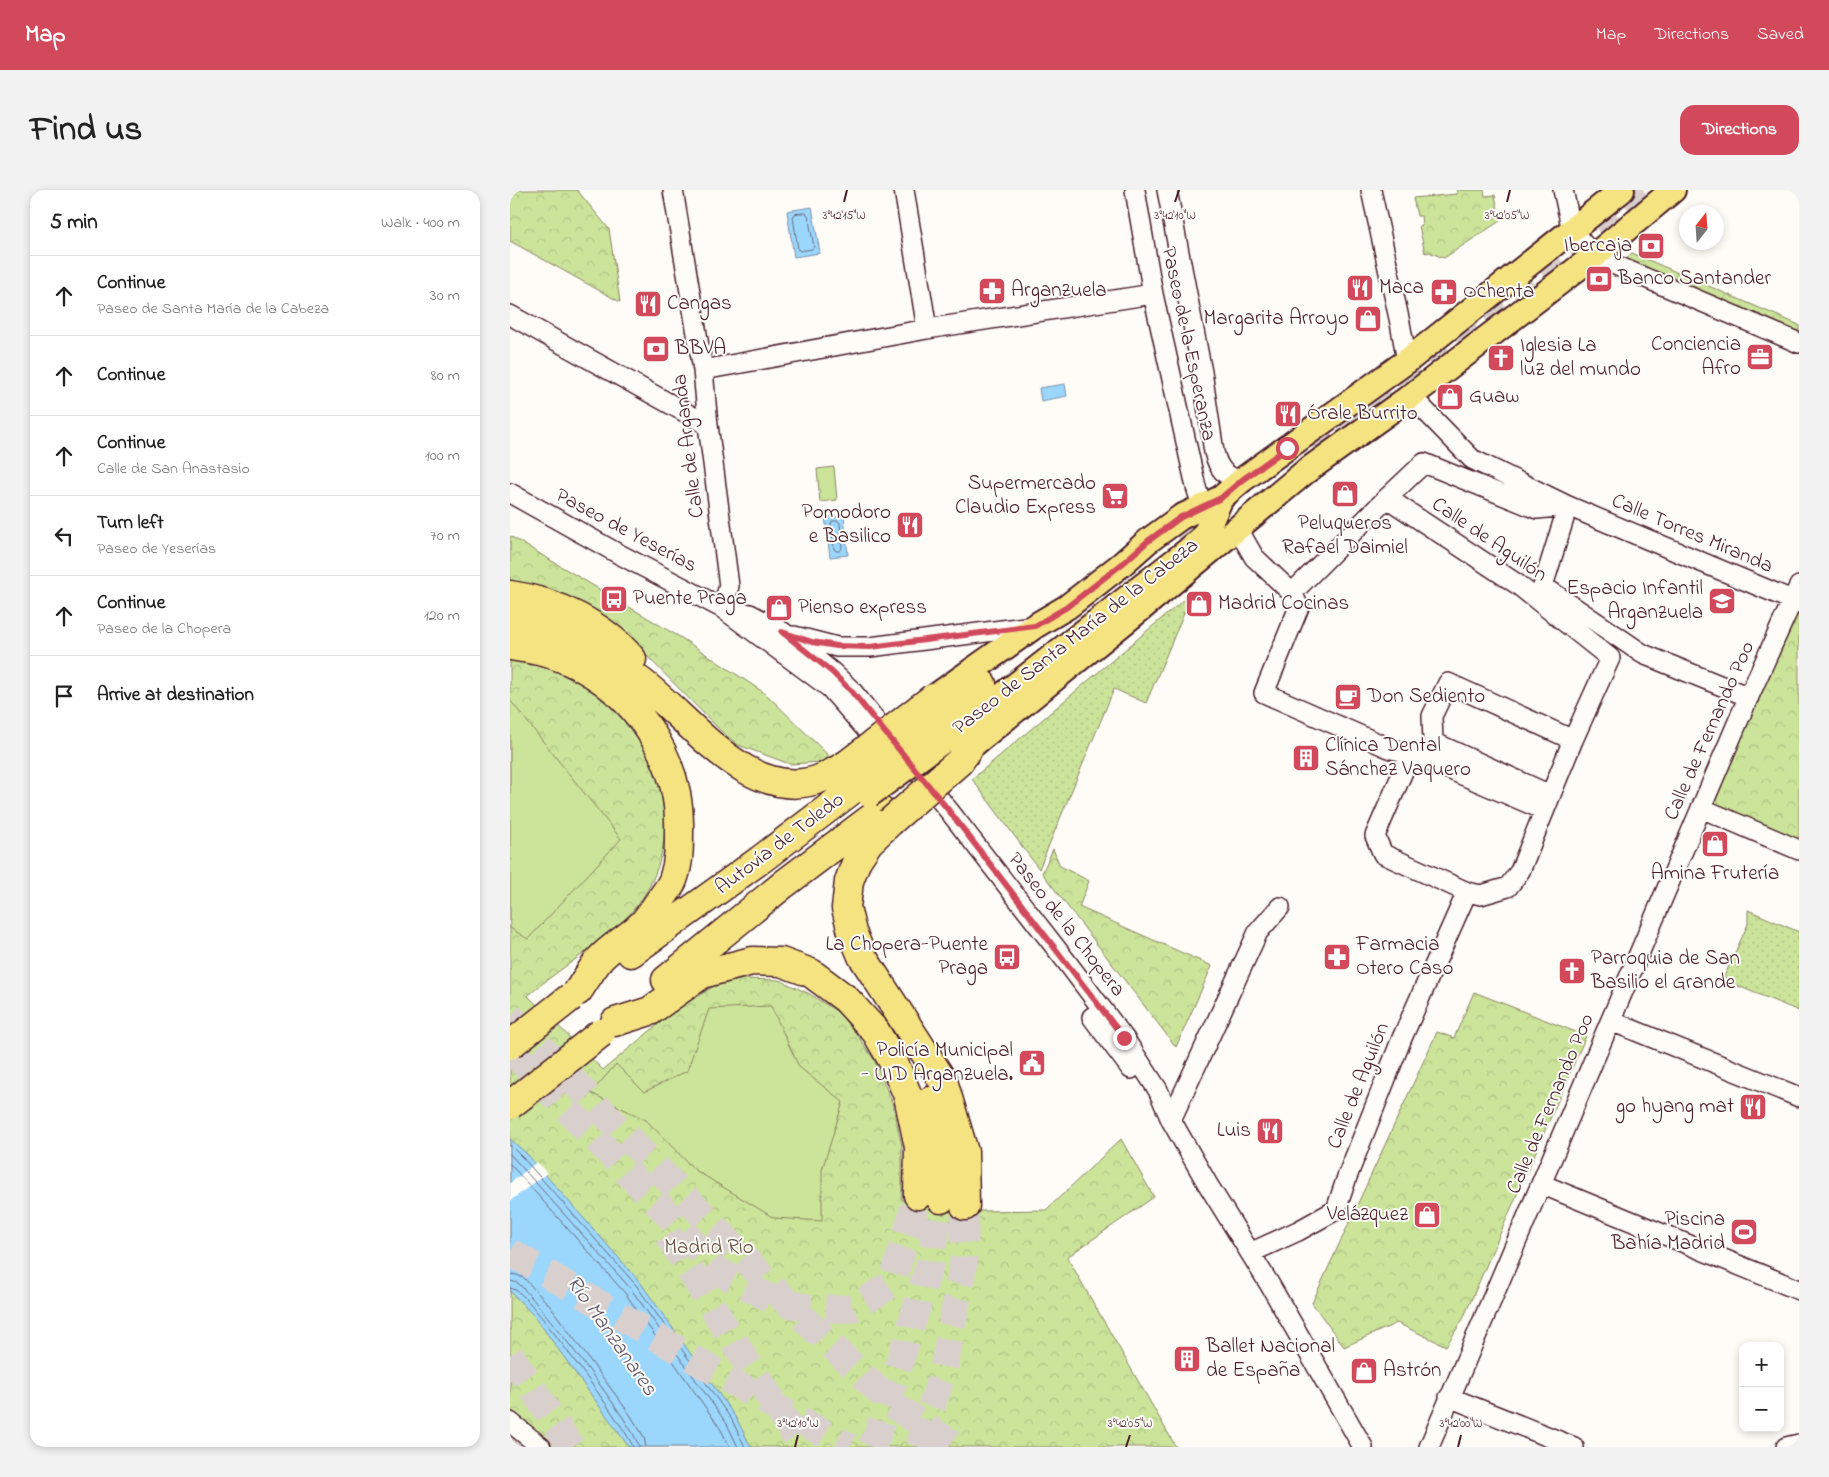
<!DOCTYPE html>
<html lang="en">
<head>
<meta charset="utf-8">
<style>
  :root { --surface:#fff; --page:#f2f2f2; --text:#222; --muted:#767676; --line:#e0e0e0; --accent:#d1495b }
  body { margin:0; font-family:"Indie Flower",sans-serif; background:var(--page); color:var(--text) }
  .controls { position:absolute; right:15px; bottom:15px; display:grid; overflow:hidden; border-radius:10px; box-shadow:0 2px 8px #0003 }
  .controls button { width:45px; height:45px; display:grid; place-items:center; padding:0; border:0; border-bottom:1px solid var(--line); background:var(--surface); color:var(--text); font:25px sans-serif }
  .compass { position:absolute; left:1169px; top:15px; width:45px; height:45px; border-radius:50%; background:var(--surface); box-shadow:0 2px 8px #0003; rotate:17deg }
  .stop { position:absolute; width:15px; height:15px; margin:-11px; border:4px solid #d1495b; border-radius:50%; background:#fff }
  .stop.end { background:#d1495b; border-color:#fff; box-shadow:0 1px 5px #0008 }
  .list { margin:0; padding:0; list-style:none }
  h2 { display:flex; justify-content:space-between; align-items:center; height:65px; margin:0; padding:0 20px; font-size:21px }
  h2 small { font-size:16px; font-weight:400; color:var(--muted) }
  .list li { display:grid; grid-template-columns:32px 1fr auto; gap:15px; align-items:center; box-sizing:border-box; height:80px; padding:0 20px; border-top:1px solid var(--line) }
  .list b { display:block; font-size:19px; white-space:nowrap }
  .list p { margin:0; font-size:16px; white-space:nowrap; color:var(--muted) }
  .list em { font-size:16px; font-style:normal; color:var(--muted) }
  .icon { flex:none; width:28px; height:28px; fill:none; stroke:currentColor; stroke-width:2; stroke-linecap:round; stroke-linejoin:round }
  .map { position:relative; flex:none; width:1289px; height:1257px; overflow:hidden; border-radius:15px }
  header { display:flex; align-items:center; gap:30px; box-sizing:border-box; height:70px; padding:0 25px; background:var(--accent); color:#fff }
  header strong { font-size:24px }
  nav { display:flex; gap:28px; margin-inline-start:auto; font-size:18px }
  .intro { display:flex; align-items:center; justify-content:space-between; box-sizing:border-box; height:120px; padding:0 30px }
  h1 { margin:0; font-size:35px }
  .button { padding:12px 22px; border-radius:15px; background:var(--accent); color:#fff; font-size:18px; font-weight:700 }
  main { display:flex; gap:30px; padding:0 30px }
  aside { flex:1; background:var(--surface); border-radius:15px; box-shadow:0 2px 8px #0003 }
  .map>svg:first-child { display:block }
</style>
</head>
<body>
<header>
<strong>Map</strong>
<nav><a>Map</a><a>Directions</a><a>Saved</a></nav>
</header>
<div class="intro"><h1>Find us</h1><a class="button">Directions</a></div>
<main>
<aside>
<h2>5 min<small>Walk · 400 m</small></h2>
<ul class="list">
<li><svg class="icon" aria-label="ahead" viewBox="0 0 24 24"><path d="M12 20V5M6 11l6-6 6 6"/></svg><div><b>Continue</b><p>Paseo de Santa María de la Cabeza</p></div><em>30 m</em></li>
<li><svg class="icon" aria-label="ahead" viewBox="0 0 24 24"><path d="M12 20V5M6 11l6-6 6 6"/></svg><div><b>Continue</b></div><em>80 m</em></li>
<li><svg class="icon" aria-label="ahead" viewBox="0 0 24 24"><path d="M12 20V5M6 11l6-6 6 6"/></svg><div><b>Continue</b><p>Calle de San Anastasio</p></div><em>100 m</em></li>
<li><svg class="icon" aria-label="left" viewBox="0 0 24 24"><path d="M17 20v-9H6M10 6l-5 5 5 5"/></svg><div><b>Turn left</b><p>Paseo de Yeserías</p></div><em>70 m</em></li>
<li><svg class="icon" aria-label="ahead" viewBox="0 0 24 24"><path d="M12 20V5M6 11l6-6 6 6"/></svg><div><b>Continue</b><p>Paseo de la Chopera</p></div><em>120 m</em></li>
<li><svg class="icon" aria-label="arrive" viewBox="0 0 24 24"><path d="M6 21V4h12l-3 4 3 4H6"/></svg><div><b>Arrive at destination</b></div></li>
</ul>
</aside>
<div class="map">
<svg width="1289" height="1257" viewBox="0 0 1289 1257">
  <defs>
    <pattern id="grass-dots" width="8" height="8" patternUnits="userSpaceOnUse" patternTransform="scale(1.25)"><rect width="8" height="8" fill="#cbe49a"/><path d="M2 2h.1M6 6h.1" fill="none" stroke="#b0c385" stroke-width="1.8" stroke-linecap="round"/></pattern>
    <pattern id="park-crowns" width="20" height="18" patternUnits="userSpaceOnUse" patternTransform="scale(1.25)"><rect width="20" height="18" fill="#cbe49a"/><path d="M2 6a3 3 0 1 1 6 0M12 15a3 3 0 1 1 6 0" fill="none" stroke="#b0c385"/></pattern>
  </defs>
  <rect width="100%" height="100%" fill="#fdfcf7"/>
  <filter id="ink" filterUnits="userSpaceOnUse"><feTurbulence type="fractalNoise" baseFrequency=".02" numOctaves="2"/><feDisplacementMap in="SourceGraphic" scale="10" xChannelSelector="R" yChannelSelector="G"/><feConvolveMatrix kernelMatrix="1 2 1 2 8 2 1 2 1" color-interpolation-filters="sRGB"/></filter>
  <g filter="url(#ink)">
    <path fill="url(#grass-dots)" stroke="#8a8262" d="M683 402 636 513 604 499 529 679 462 589Z
      M1238 720 1289 742V821L1223 794 1214 787 1238 734Z"/>
    <path fill="url(#park-crowns)" stroke="#8a8262" d="M0 0H67L99 39 110 112 0 51Z
      M947 0H974L975 6 985 5 990 31 934 68 919 62 915 63 909 36 912 35 911 26H907L903 8 947 4Z
      M1122 63 1289 135V163L1101 81Z
      M0 346 173 449 256 504 322 569 310 572 280 574 228 555 212 542 128 457 0 395Z
      M1289 413V660L1191 618Z
      M0 466C13 469 34 470 45 476 57 482 90 501 99 511 117 529 135 552 144 576 162 617 158 670 133 707 104 750 55 772 18 806L93 880 164 821 204 796 233 789 269 790 298 803 328 822 348 846 365 871 382 912 392 956V1010L471 1021 536 1020 611 949 644 1007 557 1067 666 1257H39L0 1226Z
      M543 659 550 676 579 691 569 717 702 776 666 857 532 683Z
      M964 802 1076 846 953 1129 936 1156 887 1133 834 1157 802 1113 927 842 944 848Z"/>
    <path fill="#cbe49a" stroke="#8a8262" d="M324 277 327 310 310 312 307 279Z
      M0 510 111 649 18 749 0 738Z
      M261 816 289 877 333 912 312 980V1031L264 1028 185 980 136 930 81 903 106 874 134 902 177 881 199 819Z"/>
    <path fill="#9bd7fc" stroke="#7b8da8" d="M302 17 310 63 284 67 277 21Z
      M555 194 557 206 531 211 529 198Z
      M334 326 338 365 320 367 315 327Z
      M0 949 17 964 130 1092 226 1228 241 1257H119L25 1127 0 1101Z"/>
    <path fill="#fdfcf7" d="M27 972 37 983 0 1011V993Z"/>
    <g fill="none" stroke-linecap="round" stroke-linejoin="round">
      <path stroke="#6a697f" stroke-width="1" d="M296 23 298 25 304 57 302 59 290 61 288 59 283 27 285 24Z
        M323 331H328L330 333 332 358 330 361H326L324 359 321 334Z
        M0 955 13 968 126 1095 222 1230 235 1257
        M0 964 121 1099 217 1234 228 1257
        M0 974 115 1103 210 1238 220 1257
        M0 1084 7 1085 14 1088 39 1115 119 1223 134 1247 136 1257
        M0 1091C4 1092 7 1092 10 1095 28 1112 128 1240 129 1257
        M0 1098C10 1099 21 1115 28 1123 41 1138 121 1245 123 1257"/>
      <path stroke="#d9d0ce" stroke-width="24" stroke-dasharray="24 12" stroke-linecap="butt" d="M800 255 926 167 1138 0
        M669 349 710 319"/>
      <path stroke="#d9d0ce" stroke-width="28" stroke-dasharray="28 14" stroke-linecap="butt" d="M0 826 274 1109 383 1215 447 1257
        M0 859 168 1035 206 1080 265 1111 299 1118 341 1119 382 1094 408 1005
        M158 1045 234 1168 293 1257
        M0 1062 278 1224 340 1257
        M0 1165 61 1257
        M0 1246 15 1257
        M361 1257 367 1246 420 1074 431 1009
        M409 1257 434 1178 454 1070 455 1016"/>
      <g stroke="#4a1f2b" stroke-width="22">
        <path id="minor" d="M163 0 193 180 198 235 219 396 212 418
          M394 0 417 139
          M625 0 643 104 686 297 692 316
          M657 0 692 182 704 262C708 278 715 288 732 290
          M861 0 890 133 897 171
          M1053 0 1062 41 1084 66 1289 153
          M0 125 198 235
          M193 180 417 139 643 104
          M901 206 962 269 1058 316 1289 413
          M0 303 107 363 212 418 320 498 360 544
          M877 308 914 273 1027 319 1058 316 1033 396 1133 464 1239 507
          M728 339 744 367 782 403 789 417 754 503 881 559 901 563 865 646 873 664 957 702 971 705 998 697 1010 681 1063 550 1100 468 1007 394 877 308 782 403
          M212 418 240 424 273 442 322 482 342 501 440 622 556 771 614 848 648 900 661 930 697 993 760 1095 853 1257
          M284 446 327 457H360L523 436
          M901 563 1034 620
          M1040 605 923 552 922 526 938 493 1063 550
          M1191 618 1289 660
          M582 827 621 879
          M1101 831 1289 907
          M661 930 748 742 770 717
          M1031 994 1289 1100
          M740 1063 788 1041 826 1020 837 987 892 848 957 702
          M939 1207 1064 1257
          M0 1232 31 1257
          M919 1257 1235 515 1289 396
          M1276 1257 1289 1254"/>
      </g>
      <g stroke="#4a1f2b" stroke-width="28">
        <path id="major" d="M423 508 525 436 557 417 612 374 638 351 671 327 711 308
          M448 540 676 362 691 349 697 340 711 308 732 290 897 171 1112 0
          M459 558 633 417 795 282 901 206 1084 66 1163 0"/>
      </g>
      <g stroke="#4a1f2b" stroke-width="31">
        <path id="highway" d="M0 405C45 411 93 435 122 469
          M0 430C48 438 92 462 130 491 179 527 241 617 312 588 320 584 328 580 336 575
          M0 456C20 459 40 462 59 471 124 500 172 569 169 642 169 657 169 672 164 687 162 695 156 702 151 709 146 716 141 724 135 731 122 746 102 755 89 770 81 780 75 791 68 801
          M438 527 472 494
          M380 632 359 652 347 670 339 691 336 718 342 742 352 766 433 891 454 962 455 1016
          M121 763 250 670 350 594
          M156 790 274 694 371 621
          M105 832 140 821 192 784 242 771 271 772 301 783 336 809 366 842 384 873 398 906 409 957 408 1005
          M420 911 429 940 431 1009"/>
      </g>
      <use href="#minor" stroke="#fdfcf7" stroke-width="19"/>
      <use href="#major" stroke="#f5e382" stroke-width="24"/>
      <use href="#highway" stroke="#f5e382" stroke-width="28"/>
      <g stroke="#4a1f2b" stroke-width="28" stroke-linecap="butt">
        <path id="major-bridge" d="M359 605 448 540"/>
      </g>
      <g stroke="#4a1f2b" stroke-width="31" stroke-linecap="butt">
        <path id="highway-bridge" d="M336 575 423 508
          M350 594 438 527
          M380 632 449 572 459 558
          M0 855 61 807
          M0 915 91 843"/>
      </g>
      <use href="#major-bridge" stroke="#f5e382" stroke-width="24"/>
      <use href="#highway-bridge" stroke="#f5e382" stroke-width="28"/>
    </g>
  </g>
  <g fill="none" stroke-linecap="round" stroke-linejoin="round" filter="url(#ink)">
    <path stroke="#d1495b" stroke-width="6" d="M614 848 440 622 342 502 322 482 272 442 302 452 327 456 360 457 525 436 557 417 612 374 638 351 671 327 711 308 732 290 777 258"/>
  </g>
  <path fill="none" stroke="#4a1f2b" stroke-width="2" d="M334 12 337 0M665 12 669 0M997 12 1000 0M285 1257 288 1245M616 1257 620 1245M948 1257 951 1245"/>
  <defs>
    <g id="bank-square" transform="scale(1.4375)"><rect x="-9" y="-9" width="18" height="18" rx="4" fill="#d1495b" stroke="#fdfcf7"/><path d="M-6-4H6V4H-6ZM0-2.3a2.3 2.3 0 1 0 0 4.6a2.3 2.3 0 1 0 0-4.6Z" fill="#fff"/></g>
    <g id="restaurant-square" transform="scale(1.4375)"><rect x="-9" y="-9" width="18" height="18" rx="4" fill="#d1495b" stroke="#fdfcf7"/><path d="M-5-6h1v4h1v-4h1v4h1v-4h1v5L-1.5 .5V6h-2V.5L-5-1ZM5-6V6H3V1.5H1.5Q1.5-4 5-6Z" fill="#fff"/></g>
    <g id="pharmacy-square" transform="scale(1.4375)"><rect x="-9" y="-9" width="18" height="18" rx="4" fill="#d1495b" stroke="#fdfcf7"/><path d="M-2-6h4v4h4v4h-4v4h-4v-4h-4v-4h4Z" fill="#fff"/></g>
    <g id="shop-square" transform="scale(1.4375)"><rect x="-9" y="-9" width="18" height="18" rx="4" fill="#d1495b" stroke="#fdfcf7"/><path d="M-5-2.5h2.3a2.7 3.5 0 0 1 5.4 0H5L5.5 6h-11ZM-1.5-2.5h3a1.5 2.3 0 0 0-3 0Z" fill="#fff"/></g>
    <g id="office-square" transform="scale(1.4375)"><rect x="-9" y="-9" width="18" height="18" rx="4" fill="#d1495b" stroke="#fdfcf7"/><path d="M-6-3h4V-5.5h4V-3h4V5H-6ZM-1-4.5V-3h2v-1.5ZM-6 0V1H6V0Z" fill="#fff"/></g>
    <g id="church-square" transform="scale(1.4375)"><rect x="-9" y="-9" width="18" height="18" rx="4" fill="#d1495b" stroke="#fdfcf7"/><path d="M-1.2-6h2.4v3.5h3.3v2.4h-3.3V6h-2.4V-.1h-3.3v-2.4h3.3Z" fill="#fff"/></g>
    <g id="supermarket-square" transform="scale(1.4375)"><rect x="-9" y="-9" width="18" height="18" rx="4" fill="#d1495b" stroke="#fdfcf7"/><path d="M-6-5.5h2.5l.6 2H6L4.5 2H-2.5L-4.4-4H-6ZM-1.5 3.2a1.3 1.3 0 1 0 .1 0ZM3 3.2a1.3 1.3 0 1 0 .1 0Z" fill="#fff"/></g>
    <g id="bus-square" transform="scale(1.4375)"><rect x="-9" y="-9" width="18" height="18" rx="4" fill="#d1495b" stroke="#fdfcf7"/><path d="M-5-6H5V4H4V6H2V4H-2V6H-4V4H-5ZM-3.5-4V0h7V-4ZM-3.5 1.2v1.5H-2V1.2ZM2 1.2v1.5H3.5V1.2Z" fill="#fff"/></g>
    <g id="school-square" transform="scale(1.4375)"><rect x="-9" y="-9" width="18" height="18" rx="4" fill="#d1495b" stroke="#fdfcf7"/><path d="M0-5L7-2L0 1L-7-2ZM-4 1L0 2.5L4 1V4Q0 6-4 4Z" fill="#fff"/></g>
    <g id="cafe-square" transform="scale(1.4375)"><rect x="-9" y="-9" width="18" height="18" rx="4" fill="#d1495b" stroke="#fdfcf7"/><path d="M-5.5-4.5H6V0H3Q3 3.5 0 3.5H-2.5Q-5.5 3.5-5.5 0ZM3-3.2v2h1.7v-2ZM-6 4.5H4V6H-6Z" fill="#fff"/></g>
    <g id="building-square" transform="scale(1.4375)"><rect x="-9" y="-9" width="18" height="18" rx="4" fill="#d1495b" stroke="#fdfcf7"/><path d="M-4-6H4V6H1V3H-1V6H-4ZM-2.5-4.3h1.7v1.8h-1.7ZM.8-4.3h1.7v1.8H.8ZM-2.5-1h1.7V.8h-1.7ZM.8-1h1.7V.8H.8Z" fill="#fff"/></g>
    <g id="civic-square" transform="scale(1.4375)"><rect x="-9" y="-9" width="18" height="18" rx="4" fill="#d1495b" stroke="#fdfcf7"/><path d="M-.6-6.5H3V-4.5H.6V-3L4-1V1h2V6H-6V1h2V-1L-.6-3ZM-1.2 2.5V6h2.4V2.5Z" fill="#fff"/></g>
    <g id="stadium-square" transform="scale(1.4375)"><rect x="-9" y="-9" width="18" height="18" rx="4" fill="#d1495b" stroke="#fdfcf7"/><path d="M0-5a6.5 5 0 1 0 0 10a6.5 5 0 1 0 0-10ZM-3.5-1.8h7v3.6h-7Z" fill="#fff"/></g>
  </defs>
  <g fill-rule="evenodd">
    <use href="#bank-square" x="1141" y="56"/>
    <use href="#bank-square" x="1089" y="89"/>
    <use href="#restaurant-square" x="850" y="98"/>
    <use href="#pharmacy-square" x="482" y="101"/>
    <use href="#pharmacy-square" x="934" y="102"/>
    <use href="#restaurant-square" x="138" y="114"/>
    <use href="#shop-square" x="858" y="129"/>
    <use href="#bank-square" x="146" y="159"/>
    <use href="#office-square" x="1250" y="167"/>
    <use href="#church-square" x="991" y="168"/>
    <use href="#shop-square" x="940" y="207"/>
    <use href="#restaurant-square" x="778" y="224"/>
    <use href="#shop-square" x="835" y="304"/>
    <use href="#supermarket-square" x="605" y="306"/>
    <use href="#restaurant-square" x="400" y="335"/>
    <use href="#bus-square" x="104" y="409"/>
    <use href="#school-square" x="1212" y="411"/>
    <use href="#shop-square" x="689" y="414"/>
    <use href="#shop-square" x="269" y="418"/>
    <use href="#cafe-square" x="838" y="507"/>
    <use href="#building-square" x="796" y="568"/>
    <use href="#shop-square" x="1205" y="654"/>
    <use href="#bus-square" x="497" y="767"/>
    <use href="#pharmacy-square" x="827" y="767"/>
    <use href="#church-square" x="1062" y="781"/>
    <use href="#civic-square" x="522" y="873"/>
    <use href="#restaurant-square" x="1243" y="917"/>
    <use href="#restaurant-square" x="760" y="941"/>
    <use href="#shop-square" x="917" y="1025"/>
    <use href="#stadium-square" x="1234" y="1042"/>
    <use href="#building-square" x="677" y="1169"/>
    <use href="#shop-square" x="854" y="1181"/>
  </g>
  <g text-anchor="middle" dominant-baseline="central" stroke-width="4" stroke-linejoin="round" paint-order="stroke">
    <g font-size="21" fill="#4a1f2b" stroke="#fdfcf7" text-anchor="start">
      <text x="1122" y="56" text-anchor="end">Ibercaja</text>
      <text x="1108" y="89">Banco Santander</text>
      <text x="869" y="98">Maca</text>
      <text x="501" y="101">Arganzuela</text>
      <text x="953" y="102">Ochenta</text>
      <text x="157" y="114">Cangas</text>
      <text x="839" y="129" text-anchor="end">Margarita Arroyo</text>
      <text x="1231" y="155" text-anchor="end">Conciencia<tspan x="1231" dy="24">Afro</tspan></text>
      <text x="1010" y="156">Iglesia La<tspan x="1010" dy="24">luz del mundo</tspan></text>
      <text x="165" y="159">BBVA</text>
      <text x="959" y="207">Guaw</text>
      <text x="797" y="224">Órale Burrito</text>
      <text x="586" y="294" text-anchor="end">Supermercado<tspan x="586" dy="24">Claudio Express</tspan></text>
      <text x="381" y="323" text-anchor="end">Pomodoro<tspan x="381" dy="24">e Basilico</tspan></text>
      <text x="835" y="334" text-anchor="middle">Peluqueros<tspan x="835" dy="24">Rafael Daimiel</tspan></text>
      <text x="1193" y="399" text-anchor="end">Espacio Infantil<tspan x="1193" dy="24">Arganzuela</tspan></text>
      <text x="123" y="409">Puente Praga</text>
      <text x="708" y="414">Madrid Cocinas</text>
      <text x="288" y="418">Pienso express</text>
      <text x="857" y="507">Don Sediento</text>
      <text x="815" y="556">Clínica Dental<tspan x="815" dy="24">Sánchez Vaquero</tspan></text>
      <text x="1205" y="684" text-anchor="middle">Amina Frutería</text>
      <text x="478" y="755" text-anchor="end">La Chopera-Puente<tspan x="478" dy="24">Praga</tspan></text>
      <text x="846" y="755">Farmacia<tspan x="846" dy="24">Otero Caso</tspan></text>
      <text x="1081" y="769">Parroquia de San<tspan x="1081" dy="24">Basilio el Grande</tspan></text>
      <text x="503" y="861" text-anchor="end">Policía Municipal<tspan x="503" dy="24">- UID Arganzuela.</tspan></text>
      <text x="1224" y="917" text-anchor="end">go hyang mat</text>
      <text x="741" y="941" text-anchor="end">Luis</text>
      <text x="898" y="1025" text-anchor="end">Velázquez</text>
      <text x="1215" y="1030" text-anchor="end">Piscina<tspan x="1215" dy="24">Bahía Madrid</tspan></text>
      <text x="696" y="1157">Ballet Nacional<tspan x="696" dy="24">de España</tspan></text>
      <text x="873" y="1181">Astrón</text>
    </g>
    <g font-size="21" fill="#4a1f2b" stroke="#fdfcf7">
      <text transform="translate(678 154) rotate(78)">Paseo de la Esperanza</text>
      <text transform="translate(179 256) rotate(-97)">Calle de Arganda</text>
      <text transform="translate(116 341) rotate(28)">Paseo de Yeserías</text>
      <text transform="translate(1182 344) rotate(23)">Calle Torres Miranda</text>
      <text transform="translate(979 350) rotate(34)">Calle de Aguilón</text>
      <text transform="translate(566 447) rotate(-38)">Paseo de Santa María de la Cabeza</text>
      <text transform="translate(1200 541) rotate(-66)">Calle de Fernando Poo</text>
      <text transform="translate(270 654) rotate(-37)">Autovía de Toledo</text>
      <text transform="translate(556 735) rotate(52)">Paseo de la Chopera</text>
      <text transform="translate(849 896) rotate(-68)">Calle de Aguilón</text>
      <text transform="translate(1041 914) rotate(-67)">Calle de Fernando Poo</text>
    </g>
    <g font-size="21" fill="#6a5047" stroke="#fdfcf7">
      <text x="199" y="1058">Madrid Río</text>
    </g>
    <g font-size="22" font-style="italic" fill="#62566a" stroke="#fdfcf7">
      <text transform="translate(101 1146) rotate(55)">Río Manzanares</text>
    </g>
  </g>
  <g font-size="12" text-anchor="middle" fill="#4a1f2b" stroke="#fdfcf7" stroke-width="4" stroke-linejoin="round" paint-order="stroke">
    <text x="334" y="29">3°42'15"W</text>
    <text x="665" y="29">3°42'10"W</text>
    <text x="997" y="29">3°42'05"W</text>
    <text x="288" y="1237">3°42'10"W</text>
    <text x="620" y="1237">3°42'05"W</text>
    <text x="951" y="1237">3°42'00"W</text>
  </g>
</svg>
<div class="controls">
<button>+</button>
<button>−</button>
</div>
<svg class="compass" viewBox="-18 -18 36 36"><path d="M0-13l5 13h-10z" fill="#e53935"/><path d="M0 13l5-13h-10z" fill="#767676"/></svg>
<div class="stop" style="left:777px;top:258px"></div>
<div class="stop end" style="left:614px;top:848px"></div>
</div>
</main>
</body>
</html>
